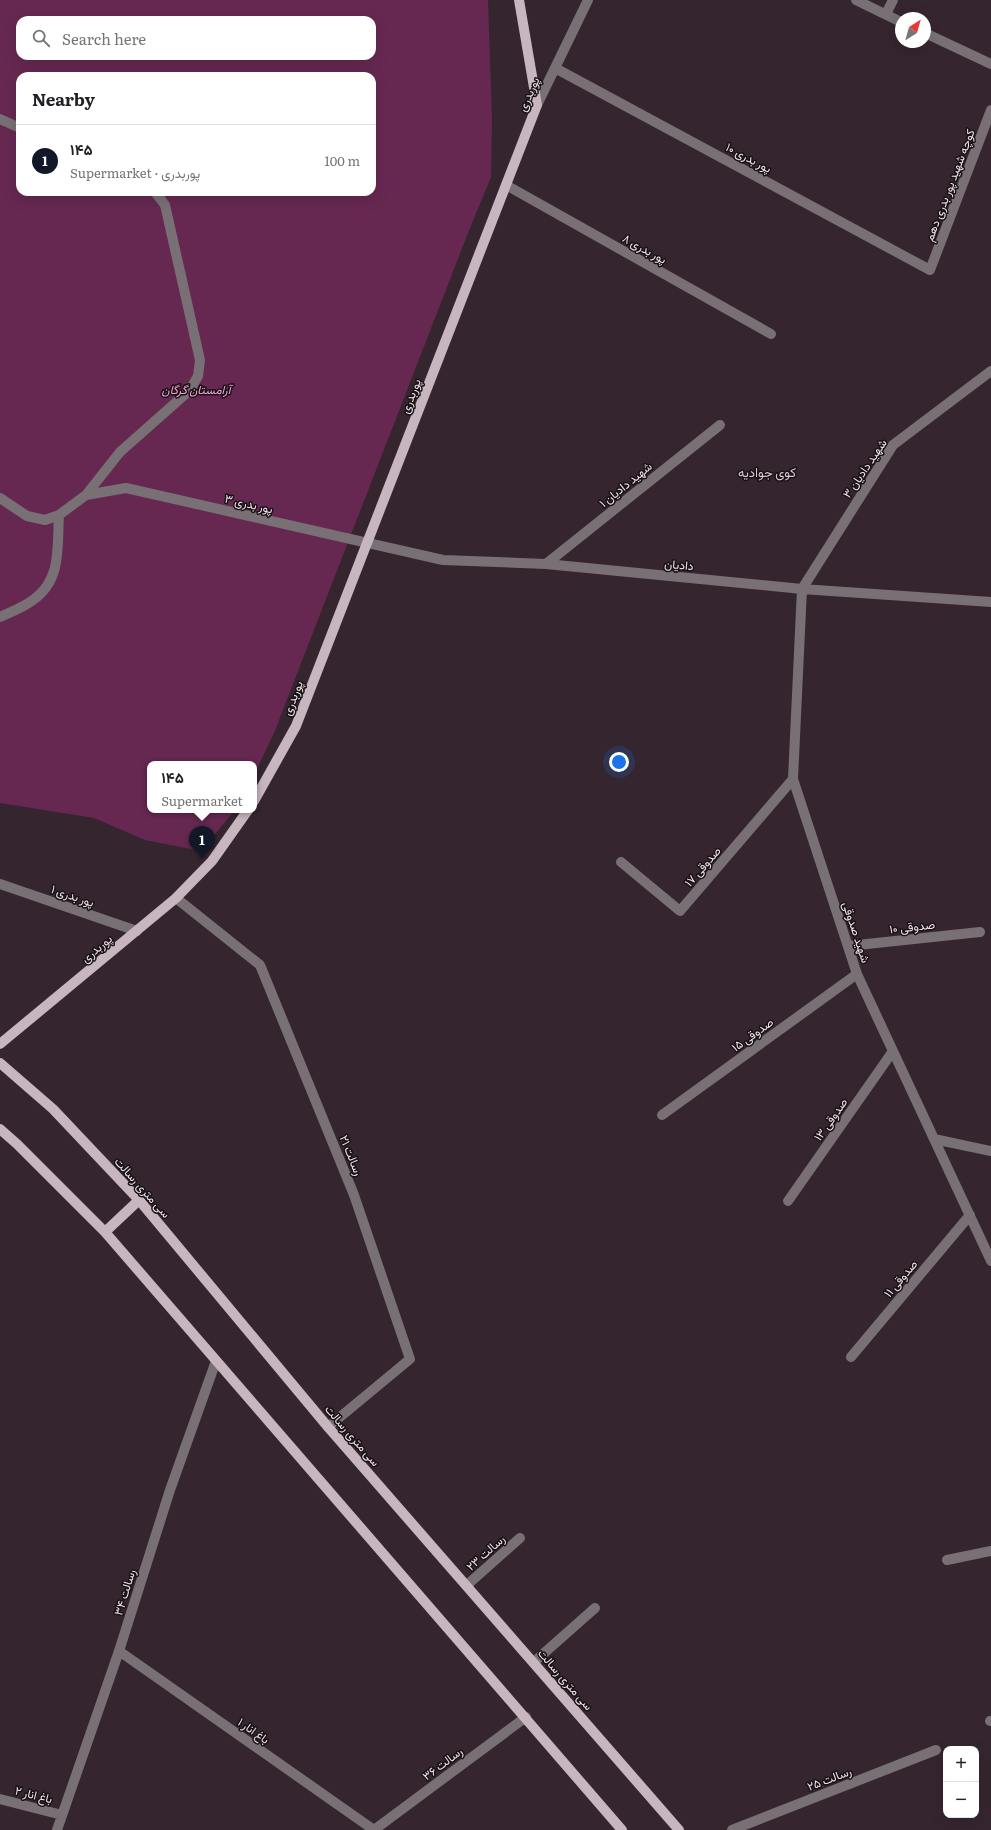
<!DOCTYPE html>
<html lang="en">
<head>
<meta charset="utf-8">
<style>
  :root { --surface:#fff; --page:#f6f6f6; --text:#202124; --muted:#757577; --line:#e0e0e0; --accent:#111827 }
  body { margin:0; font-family:Literata,Vazirmatn,serif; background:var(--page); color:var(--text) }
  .controls { position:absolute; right:12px; bottom:12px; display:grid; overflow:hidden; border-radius:8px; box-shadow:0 4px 16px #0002 }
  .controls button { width:36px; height:36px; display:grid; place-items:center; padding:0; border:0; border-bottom:1px solid var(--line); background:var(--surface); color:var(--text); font:20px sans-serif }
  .compass { position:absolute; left:895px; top:12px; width:36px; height:36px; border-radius:50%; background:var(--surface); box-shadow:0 4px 16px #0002; rotate:37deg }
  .you { position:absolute; left:619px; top:762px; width:14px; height:14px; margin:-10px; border:3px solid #fff; border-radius:50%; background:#1a73e8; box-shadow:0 0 0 6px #1a73e833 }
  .badge { display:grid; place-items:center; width:26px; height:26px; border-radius:50%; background:var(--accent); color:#fff; font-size:13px; font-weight:700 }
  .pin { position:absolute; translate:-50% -33px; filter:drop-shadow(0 1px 2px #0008) }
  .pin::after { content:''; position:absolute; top:21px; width:14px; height:12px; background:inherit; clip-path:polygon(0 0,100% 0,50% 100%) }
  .popup { position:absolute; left:147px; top:761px; width:110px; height:52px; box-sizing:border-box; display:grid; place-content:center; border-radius:8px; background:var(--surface); filter:drop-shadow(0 1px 3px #0005); font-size:13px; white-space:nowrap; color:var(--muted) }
  .popup b { font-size:15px; color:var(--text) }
  .popup::after { content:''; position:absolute; left:50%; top:100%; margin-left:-8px; border:8px solid transparent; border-top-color:var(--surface) }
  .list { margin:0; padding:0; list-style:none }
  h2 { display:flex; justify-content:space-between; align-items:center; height:52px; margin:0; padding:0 16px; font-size:17px }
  h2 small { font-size:13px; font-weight:400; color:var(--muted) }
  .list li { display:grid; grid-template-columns:26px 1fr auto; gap:12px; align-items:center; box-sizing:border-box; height:72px; padding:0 16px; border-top:1px solid var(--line) }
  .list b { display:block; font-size:15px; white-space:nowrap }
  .list p { margin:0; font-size:13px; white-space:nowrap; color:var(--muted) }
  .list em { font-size:13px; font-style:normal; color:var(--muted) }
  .icon { flex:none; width:22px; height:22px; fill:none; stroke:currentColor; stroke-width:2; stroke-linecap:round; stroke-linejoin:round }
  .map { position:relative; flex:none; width:991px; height:1830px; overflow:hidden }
  .search { position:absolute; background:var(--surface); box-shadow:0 4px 16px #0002; left:16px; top:16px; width:360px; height:44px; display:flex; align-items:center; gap:10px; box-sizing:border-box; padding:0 14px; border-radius:12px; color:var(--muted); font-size:15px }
  .panel { position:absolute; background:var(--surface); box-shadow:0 4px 16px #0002; left:16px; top:72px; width:360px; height:124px; border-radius:12px }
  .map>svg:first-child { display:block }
</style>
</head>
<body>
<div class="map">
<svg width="991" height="1830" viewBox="0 0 991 1830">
  <rect width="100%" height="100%" fill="#35252f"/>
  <path fill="#662851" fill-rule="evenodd" d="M0 0H488L492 119 491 177 468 233 274 733 254 775V764H150V810H235L201 851 145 840 94 818 0 803ZM20 20H372V56H20ZM20 76H372V192H20Z"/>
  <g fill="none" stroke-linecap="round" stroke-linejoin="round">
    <path stroke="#787075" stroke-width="10" d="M856 0 901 22
      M886 14 893 0
      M925 33 991 64
      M555 68 930 270 991 110
      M537 105 588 0
      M0 119 20 128
      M506 185 771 334
      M991 371 893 445 802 589 793 779 857 974 991 1261
      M86 495 120 452 190 390 198 376 200 360 165 205 155 192
      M0 498 27 516 45 520 59 515 86 495 126 488 443 560 546 564 802 589 991 602
      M546 564 720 425
      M0 617C11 612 24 607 33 600 62 580 57 547 59 515
      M621 862 680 911 793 779
      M0 884 137 931
      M176 898 260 965 354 1195 410 1359 328 1427
      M848 946 980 932
      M662 1115 857 974
      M934 1139 991 1151
      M788 1201 893 1051
      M851 1357 970 1215
      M947 1560 991 1551
      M467 1585 520 1538
      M119 1651 374 1830 526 1717
      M534 1662 595 1608
      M990 1721H991
      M0 1799 62 1815
      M57 1830 119 1651 170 1490 216 1361
      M732 1830 936 1750"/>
    <path stroke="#c7b5bf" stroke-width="10" d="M254 801 296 726 537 105 519 0
      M0 1044 176 898 212 861 248 810
      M0 1063 53 1109 139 1200 328 1427 679 1830
      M0 1129 17 1144 105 1232 622 1830
      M105 1232 139 1200"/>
  </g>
  <g text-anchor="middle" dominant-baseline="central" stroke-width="3" stroke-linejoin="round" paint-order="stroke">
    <g font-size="12" fill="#efe4ea" stroke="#181115">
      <text transform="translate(528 94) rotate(-66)">پوربدری</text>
      <text transform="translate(749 157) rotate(28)">پور بدری ۱۰</text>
      <text transform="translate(949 185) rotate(-69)">کوچه شهید پور بدری دهم</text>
      <text transform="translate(645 248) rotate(29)">پور بدری ۸</text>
      <text transform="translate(410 396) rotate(-69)">پوربدری</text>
      <text transform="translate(864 468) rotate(-56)">۳ شهید دادیان</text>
      <text transform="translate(625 484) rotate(-39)">۱ شهید دادیان</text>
      <text transform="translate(249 503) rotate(13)">پور بدری ۳</text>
      <text transform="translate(679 564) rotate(5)">دادیان</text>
      <text transform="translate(292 698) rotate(-69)">پوربدری</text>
      <text transform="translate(702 866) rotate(-49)">۱۷ صدوقی</text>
      <text transform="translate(73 895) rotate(19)">پور بدری ۱</text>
      <text transform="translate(912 926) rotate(-6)">۱۰ صدوقی</text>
      <text transform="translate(857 932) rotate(72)">شهید صدوقی</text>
      <text transform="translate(96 948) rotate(-40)">پوربدری</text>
      <text transform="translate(752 1034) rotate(-36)">۱۵ صدوقی</text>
      <text transform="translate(830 1119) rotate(-55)">۱۳ صدوقی</text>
      <text transform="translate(352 1155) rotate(68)">۲۱ رسالت</text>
      <text transform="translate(143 1187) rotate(48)">سی متری رسالت</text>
      <text transform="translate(900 1278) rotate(-50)">۱۱ صدوقی</text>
      <text transform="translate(353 1435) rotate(49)">سی متری رسالت</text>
      <text transform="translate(485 1552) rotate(-42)">رسالت ۲۳</text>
      <text transform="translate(124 1592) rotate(-73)">رسالت ۳۴</text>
      <text transform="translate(566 1679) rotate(49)">سی متری رسالت</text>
      <text transform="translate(254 1730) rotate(35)">باغ انار ۱</text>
      <text transform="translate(442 1763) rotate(-37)">رسالت ۳۶</text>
      <text transform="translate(829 1778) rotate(-21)">۲۵ رسالت</text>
      <text transform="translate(34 1794) rotate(14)">باغ انار ۲</text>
    </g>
    <g font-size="12" font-style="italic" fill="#f7a3d7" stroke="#181115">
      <text x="196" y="389">آرامستان گرگان</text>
    </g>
    <g font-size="13" fill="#ddc9d4" stroke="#181115">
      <text x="767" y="471">کوی جوادیه</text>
    </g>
  </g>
</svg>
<div class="controls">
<button>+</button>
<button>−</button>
</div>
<svg class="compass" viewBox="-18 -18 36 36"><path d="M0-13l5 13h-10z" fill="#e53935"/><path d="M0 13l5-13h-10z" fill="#757577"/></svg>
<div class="you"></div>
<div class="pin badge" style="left:202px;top:859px">1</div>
<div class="popup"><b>۱۴۵</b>Supermarket</div>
<div class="search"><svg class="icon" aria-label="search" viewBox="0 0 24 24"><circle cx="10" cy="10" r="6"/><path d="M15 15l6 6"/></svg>Search here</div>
<section class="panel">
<h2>Nearby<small></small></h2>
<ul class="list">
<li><span class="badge">1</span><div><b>۱۴۵</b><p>Supermarket · پوربدری</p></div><em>100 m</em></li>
</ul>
</section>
</div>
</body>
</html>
